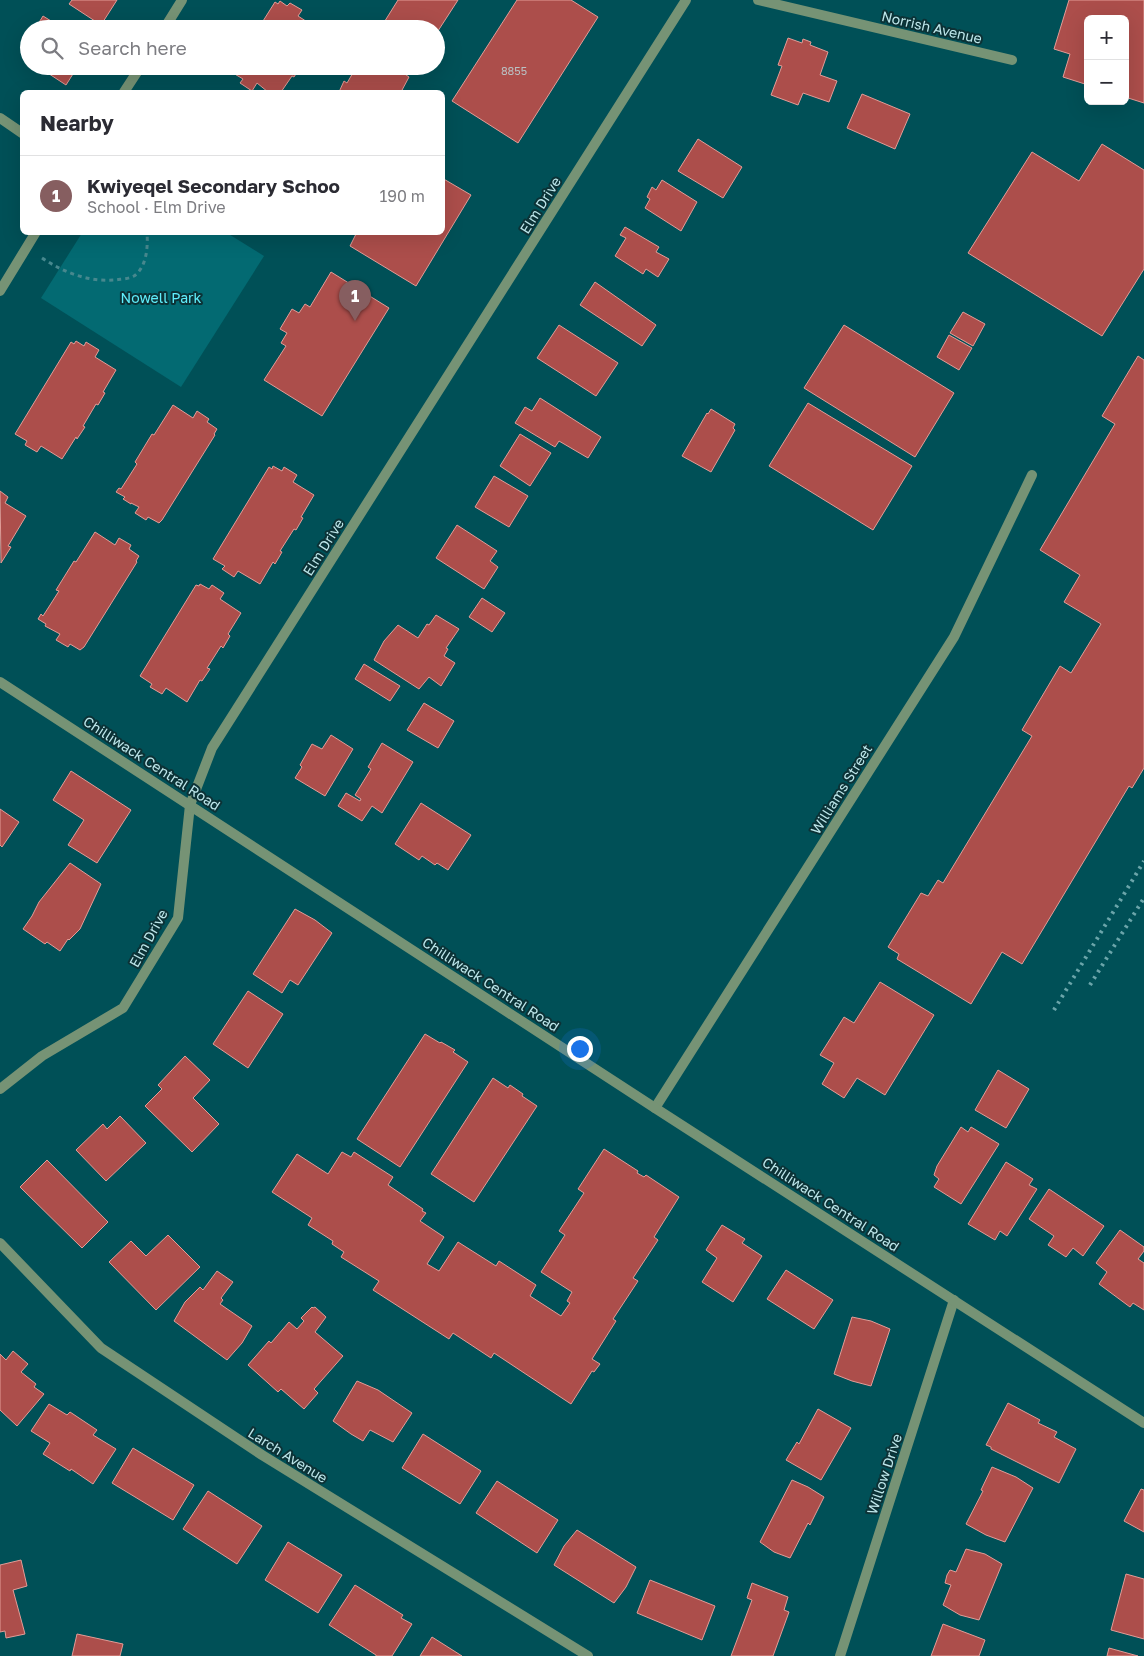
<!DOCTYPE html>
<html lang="en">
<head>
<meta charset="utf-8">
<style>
  :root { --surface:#fff; --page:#f7f7f7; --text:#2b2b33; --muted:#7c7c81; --line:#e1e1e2; --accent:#865e60 }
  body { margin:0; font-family:"Golos Text",sans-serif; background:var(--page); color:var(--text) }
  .controls { position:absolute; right:15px; top:15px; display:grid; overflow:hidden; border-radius:8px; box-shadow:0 5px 20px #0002 }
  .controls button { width:45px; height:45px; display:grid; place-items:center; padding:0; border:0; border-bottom:1px solid var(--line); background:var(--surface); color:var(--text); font:25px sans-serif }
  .you { position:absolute; left:579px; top:1048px; width:18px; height:18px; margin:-12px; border:4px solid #fff; border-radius:50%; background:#1a73e8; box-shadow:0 0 0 8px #1a73e833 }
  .badge { display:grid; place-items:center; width:32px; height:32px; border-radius:50%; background:var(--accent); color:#fff; font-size:16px; font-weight:700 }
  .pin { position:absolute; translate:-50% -41px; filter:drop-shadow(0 1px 2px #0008) }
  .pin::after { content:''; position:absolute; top:26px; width:18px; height:15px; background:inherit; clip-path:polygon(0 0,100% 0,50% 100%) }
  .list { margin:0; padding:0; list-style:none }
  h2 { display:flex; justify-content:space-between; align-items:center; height:65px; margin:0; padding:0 20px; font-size:21px }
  h2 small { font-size:16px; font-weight:400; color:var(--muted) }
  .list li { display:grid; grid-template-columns:32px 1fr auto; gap:15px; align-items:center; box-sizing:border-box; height:80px; padding:0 20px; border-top:1px solid var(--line) }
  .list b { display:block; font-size:19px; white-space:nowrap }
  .list p { margin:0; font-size:16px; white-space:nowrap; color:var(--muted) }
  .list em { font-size:16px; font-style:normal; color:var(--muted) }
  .icon { flex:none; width:28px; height:28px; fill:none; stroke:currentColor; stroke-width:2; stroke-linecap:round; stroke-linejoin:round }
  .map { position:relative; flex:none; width:1144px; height:1656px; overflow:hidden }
  .search { position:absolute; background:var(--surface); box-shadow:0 5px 20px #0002; left:20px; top:20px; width:425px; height:55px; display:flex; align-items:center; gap:12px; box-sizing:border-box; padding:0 18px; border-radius:28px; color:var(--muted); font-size:19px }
  .panel { position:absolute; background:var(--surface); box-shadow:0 5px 20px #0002; left:20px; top:90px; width:425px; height:145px; border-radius:8px }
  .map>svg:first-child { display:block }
</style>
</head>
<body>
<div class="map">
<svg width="1144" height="1656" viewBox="0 0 1144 1656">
  <rect width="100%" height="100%" fill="#005057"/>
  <path fill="#036a72" d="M82 233H227L264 256 181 387 41 298Z"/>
  <path fill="#ac4e4b" stroke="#e39c97" d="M72 0H117L101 25 69 4Z
    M398 0H458L436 34V29H380L377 27 380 23 383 24Z
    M517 0H571L598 17 518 143 452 101Z
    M1069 0H1144V103L1125 97V19H1088V85L1063 77 1070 54 1054 49Z
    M280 1 287 6 290 3 302 10 298 16 318 29H258L275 2 278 4Z
    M43 16 64 29H35Z
    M788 38 802 43 803 39 811 42 810 45 828 52 820 75 837 81 829 102 803 93 798 105 771 95 782 66 778 65Z
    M37 66H78L66 85Z
    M234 66H301L294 77 292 76 281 92H268L257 83 252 91 240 83 243 79 233 73Z
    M357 66H401L399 70 409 77 401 92H339L344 81 347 83Z
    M862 94 910 114 895 149 847 128Z
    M698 139 742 167 723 198 678 171Z
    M1102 144 1144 170V269L1102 336 968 253 1032 152 1079 181Z
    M442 178 471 195 416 286 350 246 357 232H442Z
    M662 180 697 202 681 231 645 208 650 199 647 197 652 187 656 190Z
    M625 227 659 247 656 252 669 259 658 277 646 269 643 274 615 256 626 238 620 235Z
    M331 272 389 308 322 416 264 380 286 346 281 343 287 333 280 329 292 309 299 313 305 304 310 307Z
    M595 282 656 325 642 346 580 305Z
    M963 312 985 324 973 346 950 333Z
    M559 325 618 363 596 396 537 358Z
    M844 325 954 393 915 457 804 388Z
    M949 335 972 348 959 370 937 357Z
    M76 341 84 346 86 342 99 350 95 357 116 370 103 392 105 393 98 405 96 404 83 426 85 427 77 439 76 437 62 459 41 446 37 452 25 445 27 441 15 434 71 342 74 344Z
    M1138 356 1144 360V768L1132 788 1129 786 1022 964 1002 952 971 1004 897 959 899 954 888 947 921 893 928 896 938 880 943 883 1032 736 1022 730 1060 666 1071 673 1101 624 1064 602 1080 575 1040 550 1115 424 1102 416Z
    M540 398 601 437 588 458 559 441 555 447 515 423 525 407 532 411Z
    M808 403 912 466 873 530 769 466Z
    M173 405 193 418 197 411 209 419 207 422 217 429 214 434 215 435 162 520 159 523 148 517 146 520 135 513 139 507 131 503V504L123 499 125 497 116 492 119 488 121 489 137 464 135 462 152 434 154 435Z
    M711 409 735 424 733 428 735 430 711 472 682 456 707 413 708 414Z
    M520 434 551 453 530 486 500 466Z
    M273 466 282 471 284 467 297 475 293 482 314 495 301 517 303 518 296 530 294 529 280 551 282 552 275 564 273 562 260 584 238 571 234 577 222 569 225 566 213 559 269 467 272 469Z
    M494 476 528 496 509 527 475 507Z
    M0 491 8 497 5 503 26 516 8 546 11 547 1 563Z
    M457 525 497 551 490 561 498 567 484 589 436 558Z
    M95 532 115 545 119 538 131 545 129 549 139 556 136 561 137 562 84 647 80 650 70 644 68 647 56 640 60 634 45 626 46 624 38 619 41 614 43 616 59 591 56 590 74 561 76 562Z
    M200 584 209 589 212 585 224 593 220 599 241 613 228 634 230 636 223 648 221 646 207 668 210 669 202 681 200 680 187 702 166 688 162 694 150 687 152 684 140 676 196 585 199 586Z
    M482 598 505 613 492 632 469 617Z
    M436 615 459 629 446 648 448 649 444 656 455 663 441 686 429 677 419 689 374 660 384 641 398 625 418 638 427 624 429 625Z
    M364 664 400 686 390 701 355 679Z
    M424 703 454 721 438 748 407 730Z
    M331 735 353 749 325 796 295 778 302 767 300 765 312 744 322 749Z
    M382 743 413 762 382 813 372 806 362 821 338 806 346 793 360 801 361 799 355 795 371 769 368 767Z
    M71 771 131 810 97 863 68 845 84 820 53 800Z
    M421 803 471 835 448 870 437 863 435 865 422 856 419 860 395 844Z
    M0 809 19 822 2 847 0 845Z
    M70 863 101 884 80 929 69 940 68 939 60 951 47 942 45 944 23 929 32 916 39 902Z
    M295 909 315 920 332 933 298 985 290 980 282 993 253 974Z
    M880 982 934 1015 885 1095 857 1078 844 1098 822 1084 834 1063 820 1055 844 1017 854 1023Z
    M248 991 283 1014 248 1068 213 1044Z
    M425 1034 440 1043 441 1042 455 1050 453 1052 468 1062 400 1167 357 1139Z
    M185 1056 210 1080 193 1098 219 1124 192 1152 145 1106 162 1089 158 1085Z
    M998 1070 1029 1089 1006 1128 975 1110Z
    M493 1078 508 1088 510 1085 523 1094 522 1096 537 1106 474 1202 431 1174Z
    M120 1116 146 1143 106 1181 76 1150 103 1124 107 1129Z
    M961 1127 968 1132 971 1127 999 1144 961 1204 934 1187 939 1179 934 1175 937 1166Z
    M604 1149 638 1171 637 1173 644 1177 646 1175 679 1197 654 1237 658 1240 633 1278 638 1281 613 1319 616 1321 592 1359 600 1364 594 1372 592 1371 571 1404 494 1353 491 1358 453 1333 449 1339 373 1290 379 1281 341 1257 344 1252 332 1244 333 1241 308 1225 312 1218 272 1192 297 1154 328 1174 342 1152 351 1157 354 1152 393 1177 388 1185 423 1209 422 1211 426 1213 420 1221 444 1237 427 1264 439 1271 458 1242 496 1266 499 1261 536 1285 530 1296 561 1316 570 1303 567 1301 572 1292 541 1272 565 1235 559 1231 584 1193 578 1189Z
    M47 1160 108 1222 82 1248 20 1187Z
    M1006 1162 1033 1179 1029 1185 1037 1189 1007 1236 1000 1231 995 1240 968 1224Z
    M1049 1189 1104 1226 1083 1256 1073 1248 1066 1257 1048 1245 1054 1236 1029 1219Z
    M722 1225 745 1239 742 1243 762 1256 733 1302 702 1282 717 1258 706 1250Z
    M1120 1230 1144 1247V1251L1138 1259 1144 1263V1310L1133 1303 1130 1307 1099 1284 1107 1272 1096 1263Z
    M168 1235 200 1267 156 1310 109 1262 131 1241 146 1256Z
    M786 1270 833 1300 814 1329 767 1299Z
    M217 1271 233 1282 221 1298 223 1300 220 1304 252 1326 242 1343 227 1360 174 1321 185 1302 200 1287 203 1290Z
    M312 1307 313 1308 315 1307 326 1317 315 1332 343 1356 314 1389 318 1393 304 1409 281 1389 278 1392 248 1365 269 1341 271 1343 289 1322 297 1329 304 1321 301 1318Z
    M852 1317 871 1321 890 1329 871 1386 852 1381 834 1374Z
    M13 1351 28 1364 21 1372 36 1384 34 1387 44 1394 17 1426 0 1410V1354L6 1360Z
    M357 1381 378 1390 412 1413 393 1442 370 1430 363 1441 351 1434 333 1421Z
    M1008 1403 1040 1420 1038 1423 1057 1432 1054 1437 1076 1449 1059 1483 991 1449V1447L986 1445Z
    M49 1404 67 1415 70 1412 97 1430 93 1435 116 1449 93 1484 71 1469 70 1471 43 1454 50 1443 31 1431Z
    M818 1409 851 1428 821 1480 786 1460 797 1442 799 1444Z
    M423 1434 481 1471 460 1504 402 1468Z
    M133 1448 194 1485 173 1520 112 1483Z
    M992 1467 1016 1477 1033 1488 1005 1542 986 1535 966 1524 983 1491 981 1490Z
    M792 1480 808 1487 824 1497 810 1525 808 1523 790 1558 774 1552 760 1542Z
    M497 1481 558 1520 537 1553 476 1513Z
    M1141 1489 1144 1490V1532L1124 1521Z
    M208 1491 262 1526 237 1564 183 1529Z
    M577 1530 636 1567 626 1587 614 1603 554 1565 564 1546Z
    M288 1542 342 1575 318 1613 265 1580Z
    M966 1549 985 1554 1002 1564 979 1620 960 1615 943 1605 951 1585 945 1583 947 1575 950 1570 956 1572Z
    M21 1560 27 1586 13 1590 25 1634 6 1638 5 1631 0 1632V1565Z
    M1126 1574 1144 1579V1639L1111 1630Z
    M650 1580 715 1606 702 1640 637 1613Z
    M752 1583 788 1597 784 1610 789 1612 773 1656H731L752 1600 747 1598Z
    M355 1585 403 1615 401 1618 412 1624 392 1656H376V1655L329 1625Z
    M943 1624 985 1640 979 1656H931Z
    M77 1634 123 1644 120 1656H72Z
    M432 1637 462 1656H420Z
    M1109 1648 1138 1656H1107Z"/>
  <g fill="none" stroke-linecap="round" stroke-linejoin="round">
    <path stroke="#47888e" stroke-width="3" stroke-dasharray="4 4" stroke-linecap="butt" d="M42 258C65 273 88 282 115 280 121 279 129 279 134 276 147 267 148 246 147 232"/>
    <path stroke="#769375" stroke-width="10" d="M758 0 1012 60
      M164 29 182 0
      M124 92 141 66
      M0 118 22 133
      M0 291 36 232
      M0 1089 42 1056 123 1008 178 918 190 805 212 748 686 0
      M655 1108 954 637 1032 475
      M0 1243 101 1348 262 1455 588 1656
      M840 1656 954 1300"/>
    <path stroke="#769375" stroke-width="10" d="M0 682 655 1108 1144 1423"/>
    <path stroke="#6ba5aa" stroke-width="4" stroke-dasharray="2.5 5" stroke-linecap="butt" d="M1090 985 1144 898
      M1054 1010 1144 861"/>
  </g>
  <g text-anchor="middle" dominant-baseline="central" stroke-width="4" stroke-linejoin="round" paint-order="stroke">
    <g font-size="11" fill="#bac1c3">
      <text x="514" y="70">8855</text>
    </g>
    <g font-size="14" fill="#bee7eb" stroke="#0c3236">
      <text transform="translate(932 27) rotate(13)">Norrish Avenue</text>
      <text transform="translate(540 205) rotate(-58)">Elm Drive</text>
      <text transform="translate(323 547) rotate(-58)">Elm Drive</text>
      <text transform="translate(152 763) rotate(33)">Chilliwack Central Road</text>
      <text transform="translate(841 789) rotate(-58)">Williams Street</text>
      <text transform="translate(148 938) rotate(-61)">Elm Drive</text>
      <text transform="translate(491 984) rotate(33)">Chilliwack Central Road</text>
      <text transform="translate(831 1204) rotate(33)">Chilliwack Central Road</text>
      <text transform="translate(288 1455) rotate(32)">Larch Avenue</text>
      <text transform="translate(884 1474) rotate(-72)">Willow Drive</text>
    </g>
    <g font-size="14" fill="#60effc" stroke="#0c3236">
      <text x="161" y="297">Nowell Park</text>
    </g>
  </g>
</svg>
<div class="controls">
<button>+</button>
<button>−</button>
</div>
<div class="you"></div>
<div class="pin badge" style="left:355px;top:321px">1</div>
<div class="search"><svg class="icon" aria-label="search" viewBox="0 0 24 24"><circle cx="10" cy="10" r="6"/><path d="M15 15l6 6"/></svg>Search here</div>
<section class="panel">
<h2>Nearby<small></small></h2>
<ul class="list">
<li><span class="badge">1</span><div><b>Kwiyeqel Secondary Schoo</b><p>School · Elm Drive</p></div><em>190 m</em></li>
</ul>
</section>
</div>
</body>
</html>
